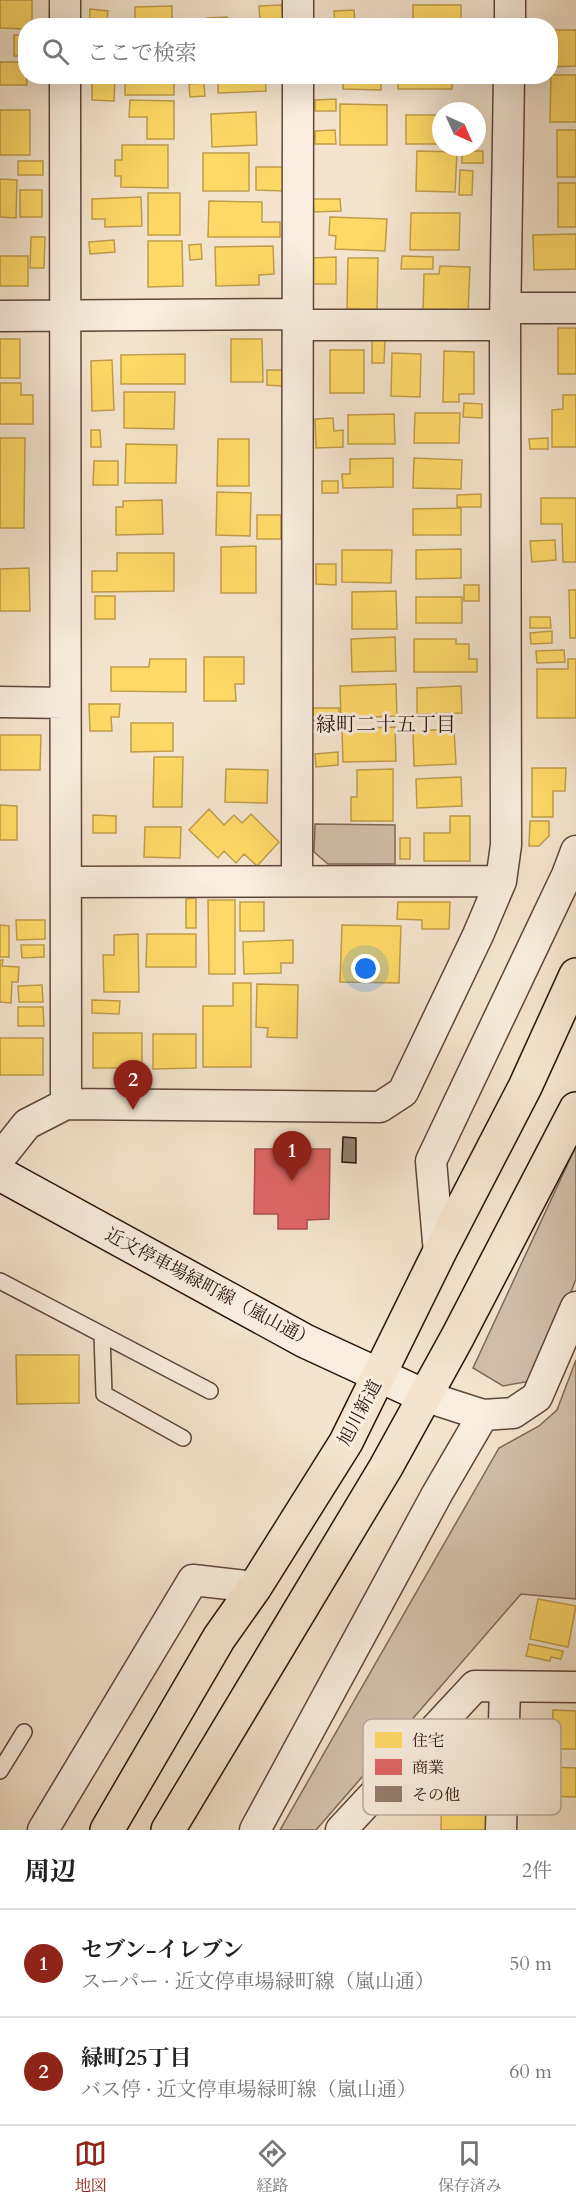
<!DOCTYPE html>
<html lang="ja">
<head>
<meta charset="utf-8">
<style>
  :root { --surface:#fff; --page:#f2f2f2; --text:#222; --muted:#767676; --line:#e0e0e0; --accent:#8f2418 }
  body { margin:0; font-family:Cardo,"Noto Serif JP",serif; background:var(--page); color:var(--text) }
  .compass { position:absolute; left:432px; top:102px; width:54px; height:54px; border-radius:50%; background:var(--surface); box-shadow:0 6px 24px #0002; rotate:135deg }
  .you { position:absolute; left:366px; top:969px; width:21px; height:21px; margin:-15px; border:4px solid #fff; border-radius:50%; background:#1a73e8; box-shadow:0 0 0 9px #1a73e833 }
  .badge { display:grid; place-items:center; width:39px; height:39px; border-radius:50%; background:var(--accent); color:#fff; font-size:20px; font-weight:700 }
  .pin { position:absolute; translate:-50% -50px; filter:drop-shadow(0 2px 3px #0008) }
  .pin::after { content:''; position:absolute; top:32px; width:21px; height:18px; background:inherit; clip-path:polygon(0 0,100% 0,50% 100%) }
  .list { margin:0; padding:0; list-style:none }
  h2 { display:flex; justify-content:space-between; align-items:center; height:78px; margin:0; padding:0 24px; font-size:26px }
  h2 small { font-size:20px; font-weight:400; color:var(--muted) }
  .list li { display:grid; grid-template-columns:39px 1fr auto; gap:18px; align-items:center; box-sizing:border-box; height:108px; padding:0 24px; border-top:2px solid var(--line) }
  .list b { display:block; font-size:22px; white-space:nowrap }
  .list p { margin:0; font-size:20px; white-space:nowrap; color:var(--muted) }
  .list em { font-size:20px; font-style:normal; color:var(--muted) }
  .icon { flex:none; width:33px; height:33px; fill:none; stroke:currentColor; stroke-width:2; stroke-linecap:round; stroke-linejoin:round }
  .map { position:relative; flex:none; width:576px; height:1830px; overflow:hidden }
  .search { position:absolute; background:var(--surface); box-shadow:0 6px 24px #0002; left:18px; right:18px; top:18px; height:66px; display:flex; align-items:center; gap:15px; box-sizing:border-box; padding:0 21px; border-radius:24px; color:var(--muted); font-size:22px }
  .sheet { height:294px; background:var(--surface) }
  nav { display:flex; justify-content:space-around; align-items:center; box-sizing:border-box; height:84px; border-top:2px solid var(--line); background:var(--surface); font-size:16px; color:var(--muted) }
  nav a { display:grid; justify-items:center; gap:3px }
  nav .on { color:var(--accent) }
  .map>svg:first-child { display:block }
</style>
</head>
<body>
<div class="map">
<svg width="576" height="1830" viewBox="0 0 576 1830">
  <rect width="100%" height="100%" fill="#f4e4cd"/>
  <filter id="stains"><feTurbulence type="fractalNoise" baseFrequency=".00333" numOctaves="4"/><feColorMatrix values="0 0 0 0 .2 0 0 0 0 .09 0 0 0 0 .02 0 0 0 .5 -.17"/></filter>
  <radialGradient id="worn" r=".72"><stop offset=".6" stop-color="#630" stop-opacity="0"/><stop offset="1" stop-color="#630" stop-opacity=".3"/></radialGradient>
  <path fill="#d2c0ac" stroke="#7f695a" stroke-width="1.5" d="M315 824 395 825V864H328L314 852Z
    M576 1146V1279L536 1380 503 1386 473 1368Z
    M576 1360V1599L521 1594 316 1830H280L499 1448 539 1426 557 1410Z"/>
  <path fill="#ffd966" stroke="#c09d4a" stroke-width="1.5" d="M0 0H32V26H26V29L0 28Z
    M282 5 283 20 260 21 259 6Z
    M413 5H461V26H413Z
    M172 6V26H135V7Z
    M90 9 108 11 106 26H89Z
    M354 10 355 23 335 24 334 11Z
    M227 17V26H207V18Z
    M550 30H576V66L550 67Z
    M14 35H26V56H14Z
    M0 62H26L27 85H0Z
    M551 75H576V122H550Z
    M92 76H115L114 101 92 100Z
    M125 76H174V95H125Z
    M218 76H265L266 91 218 93Z
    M343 76H381V90L343 89Z
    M398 76H452V89H398Z
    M204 83 205 96 190 97 189 84Z
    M336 99V111H315V100Z
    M130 100 174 101V139H147V117H129Z
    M340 104 387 105V145H340Z
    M0 110H30V155H0Z
    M256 112 257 145 212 147 211 114Z
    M406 115H441V144H406Z
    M335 130 336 144H315V131Z
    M557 130H576V177H557Z
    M122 145H168V188L121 187V176H115V160H122Z
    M417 151 457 152 455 192 416 191Z
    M462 151H483V163H462Z
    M203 153H249V191H203Z
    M18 161H43V175H18Z
    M256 167H283V191L256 190Z
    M460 170 473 171 472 195H459Z
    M0 179 17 180 16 218 0 217Z
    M558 183H576V227H558Z
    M20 190H42V217H20Z
    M148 193H180V235H148Z
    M141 197 142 226 105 227V219H92V199Z
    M313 199H340L341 211 314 212Z
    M209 201 262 202V222H280V237H208Z
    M411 213H460L459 250H410Z
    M330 217 387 219 385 251 335 249 336 236 329 235Z
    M576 234V269L534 270 533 235Z
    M31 237H45L44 268H30Z
    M114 240 115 252 90 254 89 242Z
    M148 241H182L183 286 148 287Z
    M201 244 202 259 190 260 189 245Z
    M273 246 274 274 259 275V285L216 286 215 247Z
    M0 256H28V286H0Z
    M402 256 433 257V269H401Z
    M336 257V284H313L312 258Z
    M348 258H378L377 310 347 309Z
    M440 266 470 267 468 313 423 312 424 274H439Z
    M558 328H576V374H558Z
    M0 339H20V378H0Z
    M231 339H262L263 382H231Z
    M372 340H385L384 363H372Z
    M330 350H364V393H330Z
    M444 351 474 352V394H459V402H443Z
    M392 353 421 354 420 397 391 396Z
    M185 354V384H121V355Z
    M112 360 114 410 92 411 91 361Z
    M267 370H282V386L267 385Z
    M0 383H21V395H33V424H0Z
    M124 392H175L174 429 124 428Z
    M563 395H576V447H552V410L563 409Z
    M464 403 482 404V418L463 417Z
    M415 413H460L459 443H414Z
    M394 414 395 444H348V415Z
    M333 418 334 431 343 430V447L316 448 315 419Z
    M91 430H100L101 447H91Z
    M0 438H25L24 528H0Z
    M548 438V449H530L529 439Z
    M218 439H249V486H217Z
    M126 444 177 445 176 483H125Z
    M393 458V487L343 488 342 474H350V459Z
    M414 458 462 460 461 489 413 488Z
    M94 461H118V485H93Z
    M322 481H338V493H322Z
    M217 492 251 493 250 536 216 535Z
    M481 494V507H457V495Z
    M541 498H576V562H563L562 524H541Z
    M162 500 163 534 116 535V507H123V501Z
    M461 508V535H413V509Z
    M257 515H281V539H257Z
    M555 540 556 560 532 562 530 541Z
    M256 546V593H221V547Z
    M461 549V578L416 579V550Z
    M342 550H392L391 583 342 582Z
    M117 553H174V591L92 592V571H117Z
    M316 564H336V585L316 584Z
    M29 568 30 611H0V569Z
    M464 585H479V601H464Z
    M569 590H576V638H570Z
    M396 591 397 629H352V592Z
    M95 596H115V619H95Z
    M416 597H462V623H416Z
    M530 617H550L551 628H530Z
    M552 631V643L531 644 530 633Z
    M395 637 396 671 352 672 351 639Z
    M414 639H456V644H469V659H477V672H414Z
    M564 650 565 662 537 663 536 651Z
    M204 657H244V684H235L236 701H204Z
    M150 659H186V692L111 691V667H149Z
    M568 659H576V718H537V669H568Z
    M396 684 397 716 341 718 340 686Z
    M461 686 462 713 417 714V688Z
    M89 704H120L119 717H111L112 731H90Z
    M313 708H339V721H313Z
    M131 723H173V751L131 752Z
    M395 727 396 761 343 762 342 729Z
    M454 729 456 764 414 766 413 731Z
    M0 735H41L40 770H0Z
    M338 752V765L316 767 315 754Z
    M154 757H183L182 807H153Z
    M532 768H566L565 791H553V817H532Z
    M226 769 268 770 267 803 225 802Z
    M393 769V821H351V797H357V770Z
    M461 777 462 806 417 808 416 779Z
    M0 805 17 806V840H0Z
    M209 809 224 825 234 815 242 823 251 814 279 842 257 866 244 854 236 863 224 851 218 858 189 830Z
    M93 815 116 816V833H93Z
    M450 816H470V861H424V833H450Z
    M530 821H549V836L539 846H529Z
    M145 827H181L180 858 144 857Z
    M400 838H410V859H400Z
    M196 898V928H186V899Z
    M208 900H235V974H209Z
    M240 902H264V931H240Z
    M398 902H450L449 929H422V920L397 919Z
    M16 920H45V939L17 940Z
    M0 925 9 926V957H0Z
    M342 925 401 926 399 983 340 982Z
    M138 934 139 992H104L103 955H114V935Z
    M147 934H196V967H146Z
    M293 940V963H281V973L244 974 243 942Z
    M21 945H44V957L22 958Z
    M0 960H3L2 966 19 967 18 982H12L11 1003 0 1002Z
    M233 983H251V1067H203V1006H233Z
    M257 984 298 985 297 1038 267 1037 268 1028 256 1027Z
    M42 985 43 1002H19L18 986Z
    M92 1000 120 1001 119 1014 92 1013Z
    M18 1007H43L44 1026H18Z
    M93 1033H142V1068H93Z
    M153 1034H196V1068L153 1069Z
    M0 1038H43V1075H0Z
    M16 1355H79V1403L17 1404Z
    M538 1599 576 1606 568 1647 530 1639Z
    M529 1644 563 1651 561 1659 551 1657 550 1661 526 1656Z
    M553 1710 576 1711V1749H552Z
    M442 1766 487 1767 486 1830H441Z
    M549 1767 576 1768V1797L548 1796Z"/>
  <path fill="#e06666" stroke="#aa4d4a" stroke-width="1.5" d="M255 1149H330L329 1219 307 1220V1229H278V1214H254Z"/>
  <path fill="#947f6f" stroke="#2c1209" stroke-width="1.5" d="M343 1137 356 1138V1163L342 1162Z"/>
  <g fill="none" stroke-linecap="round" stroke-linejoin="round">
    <g stroke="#5e463a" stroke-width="18">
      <path id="service" d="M0 1281 210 1391
        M102 1335 104 1394 183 1438
        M0 1771 24 1732"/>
    </g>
    <g stroke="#5e463a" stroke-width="33">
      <path id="minor" d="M65 26V0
        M298 26V0
        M510 26V0
        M65 76 66 1104
        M507 308H576
        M0 316 297 314
        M297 325H505
        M0 702 65 703
        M297 881 298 76
        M66 882 501 881
        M0 1158 27 1124 66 1104 380 1107 403 1092 478 935 501 881 506 845 505 325 509 76
        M439 1253 431 1161 567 875 576 851
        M424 1396 483 1415 513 1413 537 1397 576 1307
        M43 1830 193 1580 255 1587
        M255 1830 437 1494 483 1415
        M341 1830 475 1686 576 1687
        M501 1830 505 1687"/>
    </g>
    <g stroke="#2c1209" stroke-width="36">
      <path id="secondary" d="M0 1174 305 1341 424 1396"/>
    </g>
    <g stroke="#2c1209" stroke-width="36">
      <path id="trunk" d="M107 1830 219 1638 255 1587 346 1442 439 1253 525 1087 576 975
        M168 1830 386 1467 457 1338 576 1109"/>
    </g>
    <use href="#service" stroke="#f8edde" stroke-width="15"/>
    <use href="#minor" stroke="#f8edde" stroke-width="30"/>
    <use href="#secondary" stroke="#f8edde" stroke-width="33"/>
    <use href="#trunk" stroke="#f4e4cd" stroke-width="33"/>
  </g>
  <g text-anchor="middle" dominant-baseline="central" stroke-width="6" stroke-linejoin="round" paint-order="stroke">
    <g font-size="18" fill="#2c1209" stroke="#f8edde">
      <text transform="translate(210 1288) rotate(28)">近文停車場緑町線（嵐山通）</text>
      <text transform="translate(360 1413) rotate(-62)">旭川新道</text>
    </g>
    <g font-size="20" fill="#2c1209" stroke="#f8edde">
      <text x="386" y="724">緑町二十五丁目</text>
    </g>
  </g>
  <rect x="363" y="1719" width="198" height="96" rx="9" fill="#f8edde" stroke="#bbab9e" stroke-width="1.5"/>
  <rect x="375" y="1732" width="27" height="16" fill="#ffd966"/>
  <rect x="375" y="1759" width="27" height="16" fill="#e06666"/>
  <rect x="375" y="1786" width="27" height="16" fill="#947f6f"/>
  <g font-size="16" fill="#2c1209">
    <text x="412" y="1746">住宅</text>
    <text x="412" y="1773">商業</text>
    <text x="412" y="1800">その他</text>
  </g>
  <rect width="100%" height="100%" filter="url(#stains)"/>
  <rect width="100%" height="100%" fill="url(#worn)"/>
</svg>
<svg class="compass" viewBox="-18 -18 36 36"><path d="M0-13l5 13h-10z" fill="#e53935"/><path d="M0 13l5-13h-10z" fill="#767676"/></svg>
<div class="you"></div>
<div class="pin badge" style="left:292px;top:1181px">1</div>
<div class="pin badge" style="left:133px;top:1110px">2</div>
<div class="search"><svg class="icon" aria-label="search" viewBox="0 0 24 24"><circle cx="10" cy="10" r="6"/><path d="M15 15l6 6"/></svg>ここで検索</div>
</div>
<section class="sheet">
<h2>周辺<small>2件</small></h2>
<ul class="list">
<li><span class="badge">1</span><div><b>セブン-イレブン</b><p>スーパー · 近文停車場緑町線（嵐山通）</p></div><em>50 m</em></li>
<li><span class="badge">2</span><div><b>緑町25丁目</b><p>バス停 · 近文停車場緑町線（嵐山通）</p></div><em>60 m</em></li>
</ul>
</section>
<nav>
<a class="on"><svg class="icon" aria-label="map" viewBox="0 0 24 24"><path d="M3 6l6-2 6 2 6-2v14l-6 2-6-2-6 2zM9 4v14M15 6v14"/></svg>地図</a>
<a><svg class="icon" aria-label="directions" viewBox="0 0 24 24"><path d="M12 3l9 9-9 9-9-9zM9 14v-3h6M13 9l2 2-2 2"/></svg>経路</a>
<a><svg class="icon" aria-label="saved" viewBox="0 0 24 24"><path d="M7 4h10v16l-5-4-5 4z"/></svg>保存済み</a>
</nav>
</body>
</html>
